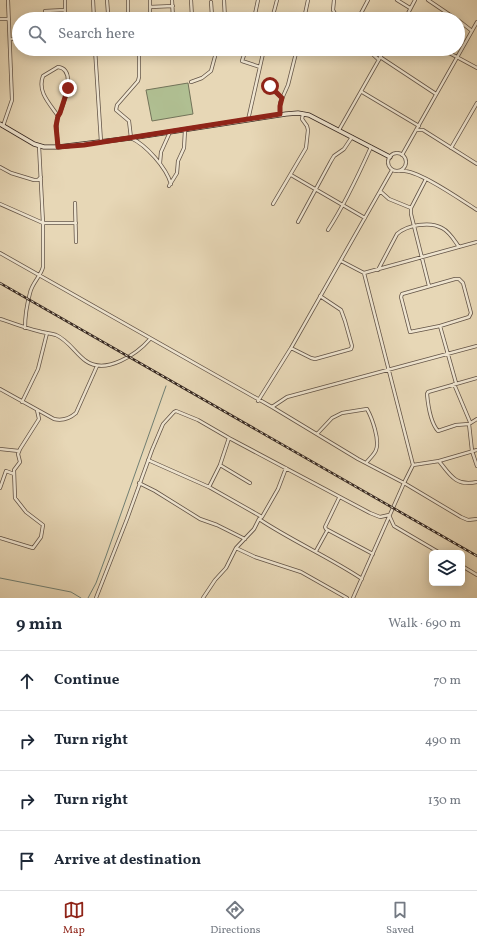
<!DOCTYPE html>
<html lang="en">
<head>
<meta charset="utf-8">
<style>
  :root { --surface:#fff; --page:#f6f6f7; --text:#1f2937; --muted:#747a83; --line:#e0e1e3; --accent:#8f2418 }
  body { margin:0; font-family:Vollkorn,serif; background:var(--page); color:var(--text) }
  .controls { position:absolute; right:12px; bottom:12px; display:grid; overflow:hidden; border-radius:6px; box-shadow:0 2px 10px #0003 }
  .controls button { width:36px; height:36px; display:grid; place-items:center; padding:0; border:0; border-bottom:1px solid var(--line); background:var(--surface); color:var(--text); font:20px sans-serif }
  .stop { position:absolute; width:12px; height:12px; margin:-9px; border:3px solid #8f2418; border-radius:50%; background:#fff }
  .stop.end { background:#8f2418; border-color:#fff; box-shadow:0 1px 4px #0008 }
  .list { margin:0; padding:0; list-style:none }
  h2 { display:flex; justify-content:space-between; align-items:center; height:52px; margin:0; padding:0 16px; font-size:17px }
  h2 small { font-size:13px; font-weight:400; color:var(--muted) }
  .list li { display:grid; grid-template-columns:26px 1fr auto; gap:12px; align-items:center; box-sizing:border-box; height:60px; padding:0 16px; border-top:1px solid var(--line) }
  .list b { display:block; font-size:15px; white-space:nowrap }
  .list em { font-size:13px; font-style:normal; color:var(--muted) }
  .icon { flex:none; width:22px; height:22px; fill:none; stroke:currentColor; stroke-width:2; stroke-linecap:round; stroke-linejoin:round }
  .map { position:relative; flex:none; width:477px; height:598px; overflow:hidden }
  .search { position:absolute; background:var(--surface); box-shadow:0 2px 10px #0003; left:12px; right:12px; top:12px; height:44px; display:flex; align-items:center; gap:10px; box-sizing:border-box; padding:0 14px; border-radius:22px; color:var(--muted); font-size:15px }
  .sheet { height:292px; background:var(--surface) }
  nav { display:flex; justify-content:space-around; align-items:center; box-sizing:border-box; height:56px; border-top:1px solid var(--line); background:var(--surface); font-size:11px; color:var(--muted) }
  nav a { display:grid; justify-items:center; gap:2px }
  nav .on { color:var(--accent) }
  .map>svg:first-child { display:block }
</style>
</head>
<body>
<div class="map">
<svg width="477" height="598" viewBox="0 0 477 598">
  <rect width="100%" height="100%" fill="#e7d7b6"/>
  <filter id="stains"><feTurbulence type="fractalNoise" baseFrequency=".005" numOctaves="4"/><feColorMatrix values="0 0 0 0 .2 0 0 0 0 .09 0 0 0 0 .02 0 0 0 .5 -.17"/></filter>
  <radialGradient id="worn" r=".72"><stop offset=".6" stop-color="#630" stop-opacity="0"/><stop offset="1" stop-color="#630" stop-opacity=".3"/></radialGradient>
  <path fill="#b0bf92" stroke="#727359" d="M188 83 193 114 152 121 146 90Z"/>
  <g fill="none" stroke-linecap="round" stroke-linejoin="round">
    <path stroke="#707f73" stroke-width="1" d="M0 578 71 592 81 598
      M88 598 96 583 106 556 166 386"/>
    <g stroke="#625346" stroke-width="4">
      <path id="street" d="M65 0V19
        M93 0 94 19
        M107 0 108 13 111 19
        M128 0V19
        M150 0V19
        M172 0 173 18
        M191 0 192 17
        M224 0 225 19
        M334 0 333 10 338 19
        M397 0 410 8
        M428 0 456 19
        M150 7 173 6
        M45 11 65 10
        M0 19H8
        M152 19 212 16 211 2
        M254 19 258 0
        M272 19 277 0
        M304 19 308 0
        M358 19 368 0
        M405 19 415 0
        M458 20 472 31
        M10 39H19
        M95 49 101 142
        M139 49V77L138 81 117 105 116 110 129 121 131 138C146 145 166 167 171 184
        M246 49 242 61 260 67
        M367 49 379 60
        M442 49 477 68
        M380 57 436 94
        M191 82 202 78 211 71 217 49
        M267 85 282 98
        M362 92 419 126
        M280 115V103L288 85 297 49
        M248 120 264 49
        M3 126 12 100 8 0
        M339 130 385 49
        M416 130H423L477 164
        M58 147C57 138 56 128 57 119 58 116 60 114 61 110 65 100 76 69 58 67L43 76C37 92 50 104 58 116
        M451 148 477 103
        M388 162a9 9 0 1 1 18 0a9 9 0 1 1-18 0Z
        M402 155 477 22
        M160 163 161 152 170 132
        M0 167 11 173 34 180H38L41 177
        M400 171C416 168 461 200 477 210
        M291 175 365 218
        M426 179 411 208V214L429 286
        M169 186 177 173 178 161 184 148 185 130
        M380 191 389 199 411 208
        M75 203 76 242
        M0 204 43 223H76
        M273 204 306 148 308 130 307 126 302 119 303 114
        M298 222 331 161 334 156 344 149 352 137
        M328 230C345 204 358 176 371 147
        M0 253 272 407 358 459 404 483 461 517 468 520 477 519
        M341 261 364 273 477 242
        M378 270 397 234C407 225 430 221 442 228 450 232 454 240 459 247
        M455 279H459L463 283 471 313 469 317 440 326 410 332 401 297 402 294Z
        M0 319C13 323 25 328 38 331 44 333 50 333 56 335 68 340 76 354 86 361 106 375 137 354 150 339
        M440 326 456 383
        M25 328C25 316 27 304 30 293 32 283 41 276 43 267V223L39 146
        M291 348 311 358 315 359 351 349 352 346 345 321 341 310 320 296
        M477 378 428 392 427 394C428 405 430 422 438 431L456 425 469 424 477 419
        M454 384 470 422
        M0 389 54 419C62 421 69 419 76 413L97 366
        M258 401 291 348 392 170
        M22 402 38 369 47 333
        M272 407 287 397 477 346
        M469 424 472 451 477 466
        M317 434 332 418 342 413 367 409C372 418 380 440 376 450 374 455 369 459 366 463
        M0 449 19 451
        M148 460 209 487 262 517
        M439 461C450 475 456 487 477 482
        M220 465 250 483
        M413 465 439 461 477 450
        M139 483 155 491 200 519 217 525 245 539
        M209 487 220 465 229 438
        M0 488 6 471 14 474
        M339 498 325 527 326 529 373 554
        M259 519C292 541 329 557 362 579
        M0 538 33 548 41 537 43 525 26 512 15 498 14 470 20 462 18 454 20 449 39 419 37 410
        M236 548 255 557 301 572 347 598
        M316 551 327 531
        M462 566 477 575
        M96 598 127 519 152 450 163 424 174 412 176 411 198 420 229 438 370 513 380 517 389 515 394 526 440 553
        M203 598 215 580 226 568 236 548 254 529 259 519 262 517 278 489 286 468
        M353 598 404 483 413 465 364 273"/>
    </g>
    <g stroke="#352720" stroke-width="5">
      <path id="secondary" d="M0 124 34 144 44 147H58L131 138 286 114 298 113 309 115 390 157"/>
    </g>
    <use href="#street" stroke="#efe5d0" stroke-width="2.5"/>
    <use href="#secondary" stroke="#efe5d0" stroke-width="3.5"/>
    <g stroke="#352720" stroke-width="2.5">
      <path id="rail" d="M0 283 477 556"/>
    </g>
    <use href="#rail" stroke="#efe5d0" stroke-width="1" stroke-dasharray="3" stroke-linecap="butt"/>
  </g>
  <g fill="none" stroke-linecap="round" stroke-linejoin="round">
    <path stroke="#8f2418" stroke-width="5" d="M68 88 60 113 58 116 56 126 58 147 84 145 280 114V106L282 98 270 86"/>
  </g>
  <rect width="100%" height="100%" filter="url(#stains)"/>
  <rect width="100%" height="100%" fill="url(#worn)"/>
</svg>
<div class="controls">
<button><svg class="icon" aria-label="layers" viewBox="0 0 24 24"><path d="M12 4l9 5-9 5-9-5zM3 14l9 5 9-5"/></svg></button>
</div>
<div class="stop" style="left:270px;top:86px"></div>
<div class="stop end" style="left:68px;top:88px"></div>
<div class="search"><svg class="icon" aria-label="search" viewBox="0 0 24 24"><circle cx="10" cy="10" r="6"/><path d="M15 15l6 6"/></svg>Search here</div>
</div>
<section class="sheet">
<h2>9 min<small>Walk · 690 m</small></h2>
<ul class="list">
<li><svg class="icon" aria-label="ahead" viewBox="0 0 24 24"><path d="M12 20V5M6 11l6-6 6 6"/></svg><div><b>Continue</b></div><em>70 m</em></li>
<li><svg class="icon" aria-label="right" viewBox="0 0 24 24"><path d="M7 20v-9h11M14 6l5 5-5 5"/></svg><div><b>Turn right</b></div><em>490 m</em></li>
<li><svg class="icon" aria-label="right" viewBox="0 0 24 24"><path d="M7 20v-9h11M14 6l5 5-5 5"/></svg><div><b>Turn right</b></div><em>130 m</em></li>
<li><svg class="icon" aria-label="arrive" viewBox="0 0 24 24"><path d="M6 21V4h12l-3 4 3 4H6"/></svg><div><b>Arrive at destination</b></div></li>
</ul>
</section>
<nav>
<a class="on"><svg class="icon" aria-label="map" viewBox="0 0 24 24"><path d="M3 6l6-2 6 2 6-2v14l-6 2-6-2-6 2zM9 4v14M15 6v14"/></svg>Map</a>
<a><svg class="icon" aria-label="directions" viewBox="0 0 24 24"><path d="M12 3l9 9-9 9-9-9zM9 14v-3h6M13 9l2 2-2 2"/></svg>Directions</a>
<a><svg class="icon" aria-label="saved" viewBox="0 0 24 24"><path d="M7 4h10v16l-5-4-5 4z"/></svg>Saved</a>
</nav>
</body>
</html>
